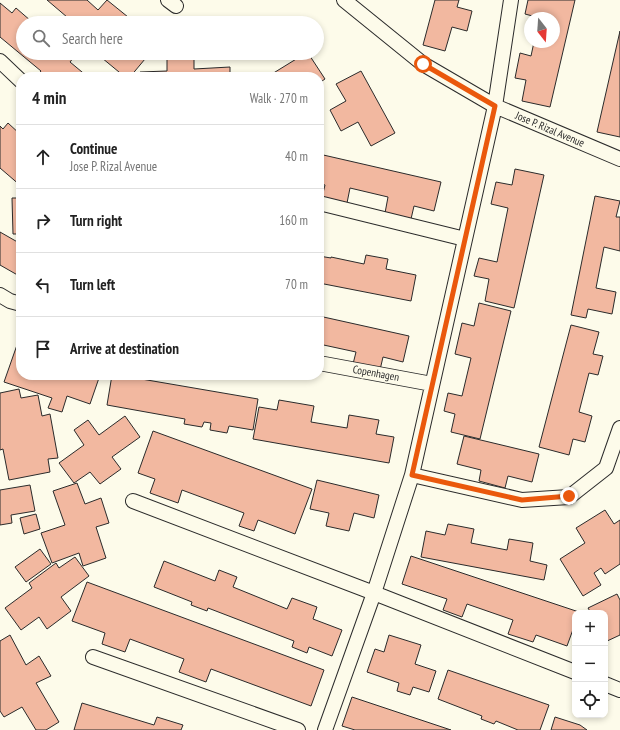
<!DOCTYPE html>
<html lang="en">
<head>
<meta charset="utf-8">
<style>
  :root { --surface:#fff; --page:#f6f6f6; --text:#222; --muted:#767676; --line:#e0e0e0 }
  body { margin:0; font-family:"PT Sans Narrow",sans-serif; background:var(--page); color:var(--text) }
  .controls { position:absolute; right:12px; bottom:12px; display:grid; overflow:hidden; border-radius:8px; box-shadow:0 2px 6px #0003 }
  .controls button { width:36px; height:36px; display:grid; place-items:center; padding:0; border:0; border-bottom:1px solid var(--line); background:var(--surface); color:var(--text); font:20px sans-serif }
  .compass { position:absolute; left:524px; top:12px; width:36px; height:36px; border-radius:50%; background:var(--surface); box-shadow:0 2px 6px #0003; rotate:163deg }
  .stop { position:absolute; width:12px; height:12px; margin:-9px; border:3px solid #ea580c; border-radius:50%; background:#fff }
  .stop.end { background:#ea580c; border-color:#fff; box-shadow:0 1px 4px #0008 }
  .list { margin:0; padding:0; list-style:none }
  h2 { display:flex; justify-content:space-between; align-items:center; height:52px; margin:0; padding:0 16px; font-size:17px }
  h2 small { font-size:13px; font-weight:400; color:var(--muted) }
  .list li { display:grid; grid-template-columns:26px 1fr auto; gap:12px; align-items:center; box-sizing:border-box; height:64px; padding:0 16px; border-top:1px solid var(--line) }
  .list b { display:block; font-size:15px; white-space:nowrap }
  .list p { margin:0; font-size:13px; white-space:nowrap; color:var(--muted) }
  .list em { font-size:13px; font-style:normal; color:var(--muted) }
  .icon { flex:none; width:22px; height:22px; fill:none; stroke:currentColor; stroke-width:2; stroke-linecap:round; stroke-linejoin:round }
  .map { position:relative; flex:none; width:620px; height:730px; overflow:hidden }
  .search { position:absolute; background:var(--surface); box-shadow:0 2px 6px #0003; left:16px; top:16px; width:308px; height:44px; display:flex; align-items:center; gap:10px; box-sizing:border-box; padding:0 14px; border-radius:22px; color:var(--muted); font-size:15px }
  .panel { position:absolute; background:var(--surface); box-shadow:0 2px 6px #0003; left:16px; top:72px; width:308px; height:308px; border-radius:16px }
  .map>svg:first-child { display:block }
</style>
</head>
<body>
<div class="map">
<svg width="620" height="730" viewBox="0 0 620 730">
  <rect width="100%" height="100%" fill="#fdfbea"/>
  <path fill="#f2b8a0" stroke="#2b2b2b" d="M47 0H87L98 10 107 0 128 17 122 23H74Z
    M435 0H459L457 7 472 11 467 31 452 27 445 51 423 45Z
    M528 0H575L550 107 522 101 526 80 515 78 520 53 531 56 534 42H554V18H540L525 14Z
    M0 3 12 13 16 8 31 21 29 23H23V53H69L74 57 70 62 88 77H36L41 71 0 37Z
    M620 31V137L597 132Z
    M96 53H150L130 77H125Z
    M306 53H308L325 79 319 83V77H267Z
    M194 57V69L230 67V77H140V72L167 71V59Z
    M361 71 395 133 371 146 358 122 341 131 330 110 346 101 336 84Z
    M8 123 21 135V140L19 143 21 145V186L0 168V126L3 129Z
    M319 154 441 182 434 211 414 206 411 219 385 213 388 197 350 188 347 203 322 197 325 185 319 183Z
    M515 169 544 175 514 308 485 301 489 279 474 276 479 258 497 262 508 208 491 204 496 182 512 185Z
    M595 196 620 201 616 217H620V251L604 247 596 288 616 292 612 314 588 309 586 318 571 315Z
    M12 198H21V234H13Z
    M0 232 21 244V277L0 265Z
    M366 255 388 259 386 269 416 275 411 301 319 283V256L331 258V257L364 264Z
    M479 303 511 311 480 439 451 432 455 414 444 411 448 393 462 396 471 358 455 354 462 323 474 326Z
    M319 316 409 336 403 362 383 357 380 370 353 364 356 352 319 344Z
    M571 325 599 332 593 354 603 356 598 375 589 373 579 412 592 416 585 442 573 439 569 455 539 447Z
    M17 345 21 347V375H100L90 404 67 396 62 412 48 408 52 398 4 382Z
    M112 375H118L258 399 253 430 229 426 227 433 210 430 211 423 204 422 202 427 184 424 185 419 107 405Z
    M19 389 21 398 38 395 42 416 50 414 58 458 48 459 50 472 9 480 3 449 0 450V393Z
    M279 400 314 406 311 422 347 428 349 415 379 420 376 434 394 437 389 463 253 439 259 407 277 410Z
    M125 416 140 437 112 457 121 469 100 484 90 472 74 483 59 463 84 445 74 430 88 420 99 435Z
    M153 431 312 489 295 534 258 520 254 531 239 526 244 513 182 490 178 503 150 493 155 479 138 473Z
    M464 436 539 454 532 482 508 476 505 488 479 481 481 470 457 464Z
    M317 480 379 495 374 518 354 513 349 531 326 526 329 513 310 509Z
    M77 483 85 504 101 498 109 523 96 527 106 558 83 566 79 553 52 563 41 533 65 525 53 491Z
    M30 485 35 511 11 515 12 523 0 525V490Z
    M605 510 614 524 620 520V564L605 574 601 568 594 573 601 585 583 596 560 559 585 543 576 528Z
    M36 514 40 529 24 534 20 518Z
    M448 524 474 529 471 543 507 550 509 539 533 543 530 561 547 565 544 580 421 557 426 531 445 535Z
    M40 549 51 564 26 582 15 567Z
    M411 556 579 612 575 613V624L567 646 536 635 533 642 508 634 513 620 467 604 462 617 443 610 447 599 402 584Z
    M75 557 89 576 61 597 71 611 47 629 39 617 21 630 5 608 32 588 29 583 56 563 59 568Z
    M164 561 215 581 219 570 237 577 233 587 287 609 292 598 317 607 313 619 342 630 332 656 309 647 307 653 292 647 294 641 208 608 207 611 191 605 192 602 154 587Z
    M87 582 324 670 311 706 211 669 206 682 179 672 184 659 130 639 125 652 102 644 105 633 72 621Z
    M617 594 620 600V635L605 642V613H591L588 608Z
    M10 635 26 665 39 656 51 676 36 683 59 722 46 730H36L22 707 4 717 0 711V641Z
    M389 635 421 645 415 664 436 671 429 692 413 687 410 695 397 691 399 683 367 672 375 649 384 652Z
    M448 670 549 705 540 730H518L496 721 494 724 481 719 482 716 438 699Z
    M352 697 451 730H355L342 726Z
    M82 703 154 725 157 717 183 725 181 730H74Z
    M555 717 580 725 587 730H551Z"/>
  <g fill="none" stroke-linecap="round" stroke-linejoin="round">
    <g stroke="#2b2b2b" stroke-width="16">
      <path id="street" d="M168 0 176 6
        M344 0 423 64 495 106 620 159
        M0 61 21 81
        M319 203 465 239
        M0 295 10 301 21 304
        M319 363 432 384
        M412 475 522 500 569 497 606 468 620 428
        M133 501 374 593 575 672
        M93 657 298 730
        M605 684 620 690
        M325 730 374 593 412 475 495 106 511 0"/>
    </g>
    <use href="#street" stroke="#fdfbea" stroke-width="14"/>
  </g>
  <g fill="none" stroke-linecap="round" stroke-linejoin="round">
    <path stroke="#ea580c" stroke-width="5" d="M423 64 495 106 412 475 522 500 569 496"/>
  </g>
  <g text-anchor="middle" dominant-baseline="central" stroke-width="3" stroke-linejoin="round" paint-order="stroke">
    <g font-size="11" fill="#2b2b2b" stroke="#fdfbea">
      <text transform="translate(550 129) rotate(23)">Jose P. Rizal Avenue</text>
      <text transform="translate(376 373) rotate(10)">Copenhagen</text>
    </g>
  </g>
</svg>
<div class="controls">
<button>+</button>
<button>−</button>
<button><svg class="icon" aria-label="locate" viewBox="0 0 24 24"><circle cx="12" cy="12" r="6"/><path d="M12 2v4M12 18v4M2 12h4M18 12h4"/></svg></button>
</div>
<svg class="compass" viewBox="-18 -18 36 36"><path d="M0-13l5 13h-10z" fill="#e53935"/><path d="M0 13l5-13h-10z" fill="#767676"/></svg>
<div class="stop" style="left:423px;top:64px"></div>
<div class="stop end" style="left:569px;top:496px"></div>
<div class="search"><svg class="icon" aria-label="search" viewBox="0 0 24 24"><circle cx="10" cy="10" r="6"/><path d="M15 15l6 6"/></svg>Search here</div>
<section class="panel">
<h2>4 min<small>Walk · 270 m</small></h2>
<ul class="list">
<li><svg class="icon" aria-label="ahead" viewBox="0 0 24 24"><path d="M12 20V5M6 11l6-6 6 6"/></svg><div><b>Continue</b><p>Jose P. Rizal Avenue</p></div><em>40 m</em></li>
<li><svg class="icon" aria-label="right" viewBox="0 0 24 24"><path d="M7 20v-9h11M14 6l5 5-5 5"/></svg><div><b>Turn right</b></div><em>160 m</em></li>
<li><svg class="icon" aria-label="left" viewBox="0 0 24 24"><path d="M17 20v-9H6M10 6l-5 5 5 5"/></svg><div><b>Turn left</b></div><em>70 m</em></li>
<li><svg class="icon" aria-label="arrive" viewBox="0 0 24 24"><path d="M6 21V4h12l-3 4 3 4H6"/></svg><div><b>Arrive at destination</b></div></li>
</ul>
</section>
</div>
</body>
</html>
